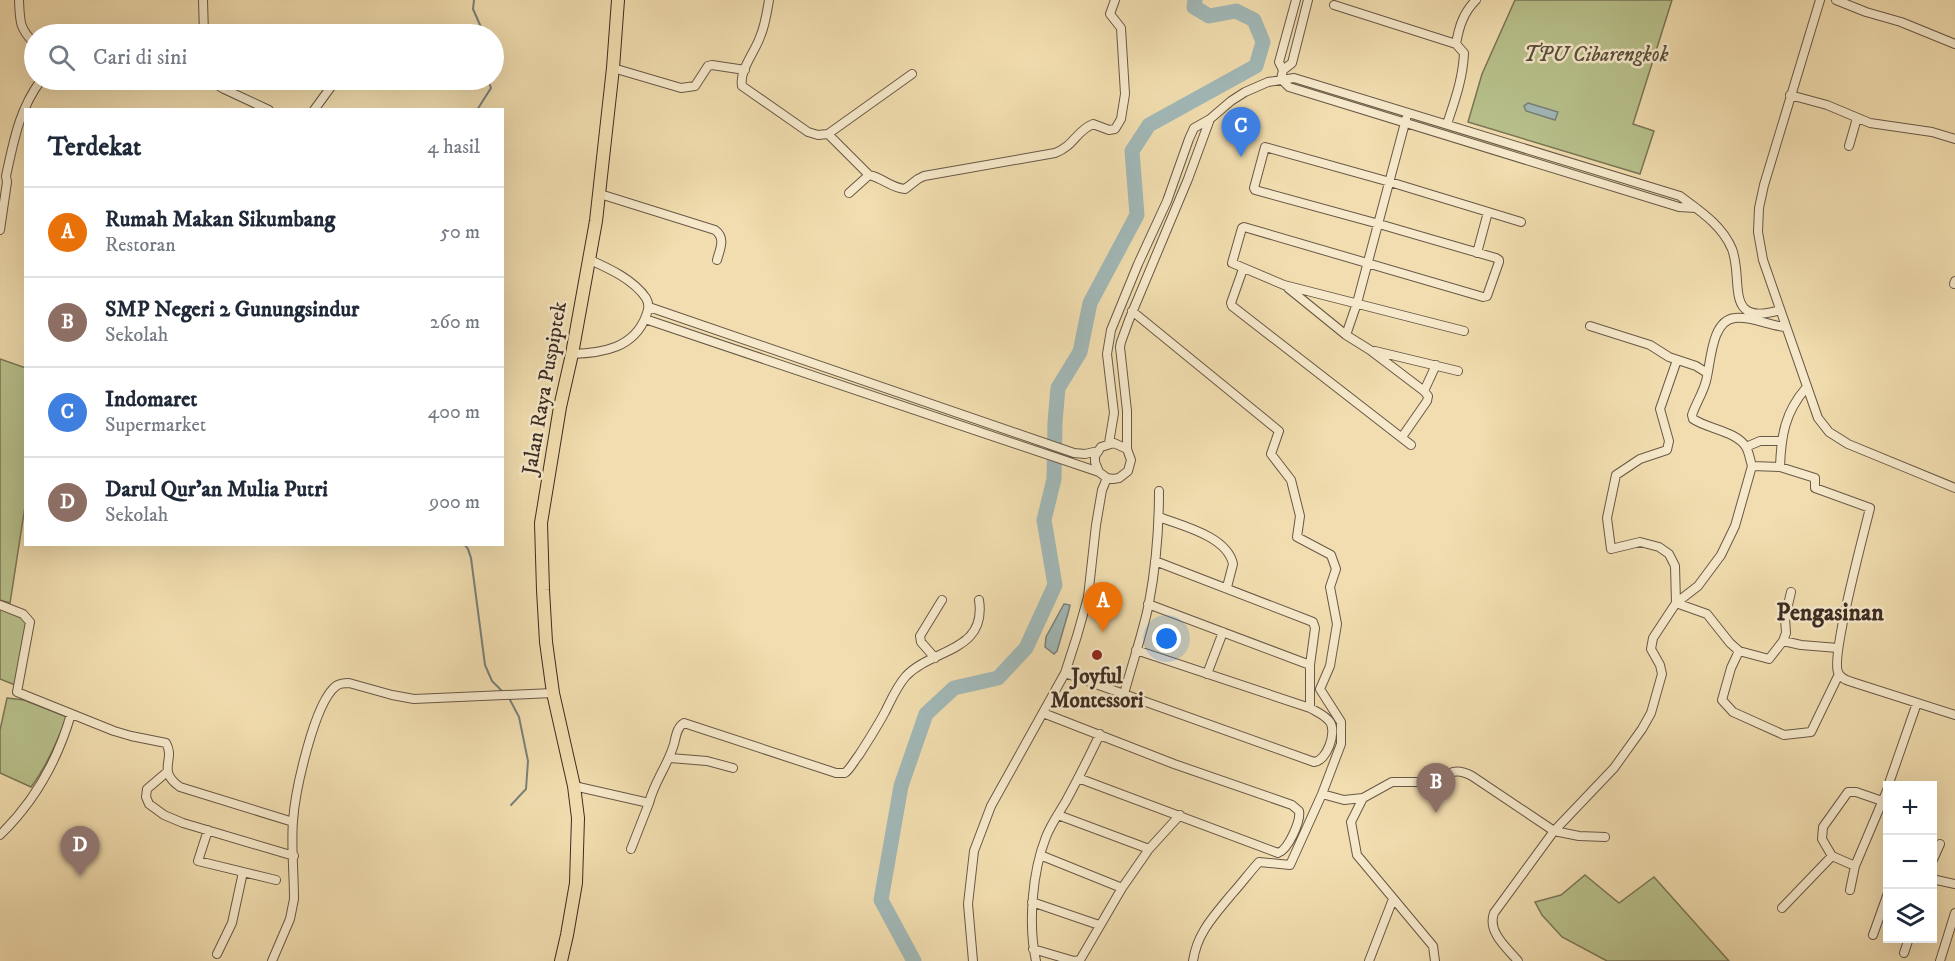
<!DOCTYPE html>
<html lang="id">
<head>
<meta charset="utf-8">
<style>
  :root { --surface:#fff; --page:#f6f6f7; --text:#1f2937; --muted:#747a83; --line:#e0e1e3; --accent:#8f2418 }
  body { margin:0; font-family:"IM FELL DW Pica",serif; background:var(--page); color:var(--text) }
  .controls { position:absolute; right:18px; bottom:18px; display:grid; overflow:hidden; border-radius:0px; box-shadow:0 6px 24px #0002 }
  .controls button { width:54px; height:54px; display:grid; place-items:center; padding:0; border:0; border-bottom:2px solid var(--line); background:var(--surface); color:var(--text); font:30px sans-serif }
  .you { position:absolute; left:1167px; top:639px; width:21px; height:21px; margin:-15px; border:4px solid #fff; border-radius:50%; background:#1a73e8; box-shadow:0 0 0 9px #1a73e833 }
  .badge { display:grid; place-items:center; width:39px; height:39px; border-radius:50%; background:var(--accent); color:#fff; font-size:20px; font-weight:700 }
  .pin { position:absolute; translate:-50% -50px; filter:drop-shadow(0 2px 3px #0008) }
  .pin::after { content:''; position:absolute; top:32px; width:21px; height:18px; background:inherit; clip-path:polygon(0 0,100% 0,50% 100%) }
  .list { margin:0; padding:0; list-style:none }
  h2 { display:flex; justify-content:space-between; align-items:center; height:78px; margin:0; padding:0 24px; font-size:26px }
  h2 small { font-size:20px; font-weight:400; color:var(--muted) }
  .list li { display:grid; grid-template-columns:39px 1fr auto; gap:18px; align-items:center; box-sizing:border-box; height:90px; padding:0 24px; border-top:2px solid var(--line) }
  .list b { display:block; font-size:22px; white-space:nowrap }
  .list p { margin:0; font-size:20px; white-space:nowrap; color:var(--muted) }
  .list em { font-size:20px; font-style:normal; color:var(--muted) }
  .icon { flex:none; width:33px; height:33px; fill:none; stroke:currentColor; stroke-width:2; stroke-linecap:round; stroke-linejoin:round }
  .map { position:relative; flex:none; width:1955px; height:961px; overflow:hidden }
  .search { position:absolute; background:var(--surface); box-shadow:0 6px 24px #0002; left:24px; top:24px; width:480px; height:66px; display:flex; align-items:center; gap:15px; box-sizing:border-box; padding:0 21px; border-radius:33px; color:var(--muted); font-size:22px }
  .panel { position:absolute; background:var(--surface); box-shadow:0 6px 24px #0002; left:24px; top:108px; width:480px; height:438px; border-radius:0px }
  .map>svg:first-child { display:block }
</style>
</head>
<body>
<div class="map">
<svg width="1955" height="961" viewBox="0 0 1955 961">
  <rect width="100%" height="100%" fill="#f1ddaf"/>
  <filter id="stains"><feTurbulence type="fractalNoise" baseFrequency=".00333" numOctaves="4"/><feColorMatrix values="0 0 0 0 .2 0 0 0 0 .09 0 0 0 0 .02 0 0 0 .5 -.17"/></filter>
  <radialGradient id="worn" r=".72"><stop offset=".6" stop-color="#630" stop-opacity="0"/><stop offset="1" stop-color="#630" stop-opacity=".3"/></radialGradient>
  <path fill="#b8c18c" stroke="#7a7658" stroke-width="1.5" d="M1515 0H1672L1633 124 1654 131 1640 174 1468 122 1482 74Z
    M0 359 26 368V500L10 603 0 600Z
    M0 609 22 617 27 623 15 685 0 679Z
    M7 698 24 700 67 717C57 741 47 766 31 787L0 773V730Z
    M1585 875 1619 903 1654 877 1729 961H1607L1562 937 1542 915 1535 902 1561 895Z"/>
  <path fill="#a1b8b7" stroke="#78807c" stroke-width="1.5" d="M1528 103 1558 112 1555 120 1526 111 1524 106Z
    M1064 604 1070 605 1069 610 1057 651 1054 654 1045 647 1046 637Z"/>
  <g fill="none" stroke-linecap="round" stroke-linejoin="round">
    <path stroke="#78807c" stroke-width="2" d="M474 0 473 9 484 34
      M477 110 491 88 488 80
      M464 544 468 549 471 558 485 665 492 681 503 692
      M509 698 519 717 528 761 526 789 511 805"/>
    <path stroke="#a1b8b7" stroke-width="15" d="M914 961 881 900 901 786 926 714 954 688 998 678 1026 648 1055 585 1044 520 1054 479 1055 422 1058 388 1080 352 1090 303 1137 215 1132 151 1149 125 1256 66 1263 42 1254 20 1236 11 1209 16 1194 7 1195 0"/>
    <g stroke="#685846" stroke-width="10">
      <path id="street" d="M19 0C20 21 19 28 34 43
        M203 0 204 34
        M769 0C767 12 765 26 760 37 755 52 739 70 742 86L808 132 818 135 828 134 869 175 849 193
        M1820 0 1764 185 1759 208 1758 232 1763 260 1818 418 1829 432 1848 444 1955 488
        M1836 0 1866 12 1901 22 1955 44
        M1334 5 1456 44C1459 27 1463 13 1476 0
        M613 68 681 88 695 86 708 66 712 65 745 70
        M1283 70 1292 63 1308 0
        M1281 79 1289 87 1679 207 1696 208
        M1281 79 1283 70 1279 62 1296 0
        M209 80 224 89 269 110
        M1790 95 1827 105 1870 123 1932 132 1955 139
        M314 110 336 80
        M1447 124C1455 100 1463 78 1464 53L1456 44
        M828 134 912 74
        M1849 146 1857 118
        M869 175C883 178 891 188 905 189L918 179 924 176 1055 153C1074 146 1076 131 1093 124L1109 130 1115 129 1121 119 1125 94 1121 28 1110 14 1115 0
        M600 194 715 230C726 238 720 249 717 260
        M0 230 7 182 6 176C14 140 19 110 41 80
        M1477 253 1488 212
        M1243 269 1231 303 1232 306 1411 445
        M1954 284 1955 281
        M1288 288 1346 335 1370 350 1424 391 1428 396 1427 401 1402 437
        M649 307 1074 453 1085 454 1098 451
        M1132 311 1279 431 1271 454 1291 480 1300 516 1297 537 1331 555 1336 569 1330 587 1337 624 1330 666 1320 689 1341 722V744L1322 794 1290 865 1259 862C1249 873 1241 884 1231 895 1214 916 1197 933 1193 961
        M645 319 1099 472
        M1590 326 1650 345 1669 357 1696 366 1707 373
        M1464 331 1284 285 1232 263 1242 228 1244 227 1483 297 1487 296 1499 262V260L1496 258 1379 224 1255 190 1254 188 1265 147 1390 182 1521 222
        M1346 335 1357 303 1406 119
        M1375 351 1458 371
        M572 354C603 353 634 348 646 316 648 310 650 305 646 298 633 279 608 268 588 259
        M1677 360 1660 409 1669 441 1667 450 1640 459 1616 475 1607 518 1611 549 1640 542 1659 547 1669 554 1675 566 1676 603 1707 614 1730 643 1739 651 1769 659 1783 641 1801 645 1838 648
        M1424 391 1436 365
        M1109 443 1114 413 1107 354 1111 330 1138 264 1167 201 1189 139 1194 128 1210 119 1231 101 1245 92 1268 82 1294 78 1680 196C1700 211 1722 225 1732 249 1744 281 1723 327 1780 310
        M1746 447 1760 441H1781
        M1127 449 1114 443 1101 447 1095 456V462L1099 472 1107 478 1113 479 1119 478 1128 471 1131 460 1127 449V411L1120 347 1121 342 1129 320 1188 179 1210 119
        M1752 466C1750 460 1749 452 1746 447 1736 431 1708 429 1693 419L1692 415C1696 403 1703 393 1706 381 1711 363 1711 320 1735 318 1752 316 1769 326 1786 327
        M1780 467C1781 436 1785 412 1806 388
        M1159 517C1182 526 1227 536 1233 564L1227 587
        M1155 561 1313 622 1315 628 1310 665V708
        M1148 604 1310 665
        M0 605 23 614 30 622 17 692 114 731 131 736 166 743C176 760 156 770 180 787L293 822
        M1783 641 1786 633 1785 618 1791 592
        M1739 651 1731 668 1722 700 1733 712 1784 735 1811 732 1839 674
        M935 658 921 642 920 636 942 600
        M1065 673 1314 762C1327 761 1337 732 1330 722 1325 715 1317 712 1310 708L1136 650
        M1207 674 1223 632
        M1124 694C1132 664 1143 633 1149 603 1156 566 1159 528 1159 491
        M1043 713 1174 764 1292 805 1299 811C1301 821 1288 850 1278 853L1078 778
        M670 758 707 761 733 768
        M167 772 147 789 146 797 149 804 164 815 183 823 294 856
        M574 786 649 803C654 782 668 765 674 744 676 736 677 727 684 723L836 773H845C851 768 854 761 859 755 868 741 877 727 885 712 891 700 897 686 906 676 933 648 987 652 979 600
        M1888 786 1917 703
        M1322 794 1344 800 1363 798 1392 782H1438C1449 771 1457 768 1472 776L1554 831 1579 836 1605 837
        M1363 798 1351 822 1357 855 1433 946 1435 961
        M1058 815 1149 849
        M208 830 198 861 276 880
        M0 835C34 802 58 759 71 714
        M631 849 649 803
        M1040 855 1122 888
        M1932 862 1940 844
        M1855 866 1832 856 1822 839 1823 827 1848 792H1856L1888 803
        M1932 879 1955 884
        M1850 890 1855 866 1888 788
        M1032 902 1099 925
        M1782 908 1832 856
        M1873 935 1888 893
        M1033 949 1074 961 1080 960 1122 888 1149 849 1180 815
        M1904 953 1909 938
        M217 954 232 923 243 872
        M272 961 290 919 294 899C294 873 291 846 293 821 295 792 314 703 336 686 340 683 345 683 349 683L392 695 414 699 553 693
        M973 961 968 904 974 851 991 806 1065 673 1077 636 1088 597 1096 525 1102 490 1107 478
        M1036 961C1028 925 1032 872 1046 837 1051 824 1059 813 1066 801 1078 779 1089 757 1100 734
        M1369 961 1393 899
        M1518 961C1507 948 1487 932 1494 913L1554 831 1614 768 1642 729 1651 713 1662 674 1660 665 1651 649 1653 638 1676 603 1698 586 1721 555 1735 526 1752 466 1780 467 1815 478V488L1870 508C1864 533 1831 655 1838 672 1840 678 1846 680 1852 682L1955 715
        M1940 961 1955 913"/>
    </g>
    <g stroke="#3b2b23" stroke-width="14">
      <path id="primary" d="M561 961 567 935 576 883 578 818 574 786 553 693 546 642 543 590 541 523 560 407 572 354 596 221 613 68 618 0"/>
    </g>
    <use href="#street" stroke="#f6e9cb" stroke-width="8"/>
    <use href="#primary" stroke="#f1ddaf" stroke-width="12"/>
  </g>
  <circle fill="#8f2418" stroke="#f6e9cb" stroke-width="2" cx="1097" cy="655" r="6"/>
  <g text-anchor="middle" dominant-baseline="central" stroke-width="5" stroke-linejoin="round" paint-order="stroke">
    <g font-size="21" font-style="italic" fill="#5a503d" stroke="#f6e9cb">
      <text x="1596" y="55">TPU Cibarengkok</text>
    </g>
    <g font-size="21" fill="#3b2b23" stroke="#f6e9cb">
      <text transform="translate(545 388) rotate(-80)">Jalan Raya Puspiptek</text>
    </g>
    <g font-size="21" font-weight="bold" fill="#3b2b23" stroke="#f6e9cb">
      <text x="1097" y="677">Joyful<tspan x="1097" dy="24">Montessori</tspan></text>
    </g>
    <g font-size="24" font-weight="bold" fill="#3b2b23" stroke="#f6e9cb">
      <text x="1830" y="613">Pengasinan</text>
    </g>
  </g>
  <rect width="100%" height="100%" filter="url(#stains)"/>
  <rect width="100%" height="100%" fill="url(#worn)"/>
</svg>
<div class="controls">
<button>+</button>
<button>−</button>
<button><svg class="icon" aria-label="layers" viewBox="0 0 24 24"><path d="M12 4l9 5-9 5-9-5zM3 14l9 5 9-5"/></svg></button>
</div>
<div class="you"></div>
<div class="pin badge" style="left:1103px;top:632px;background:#e8710a">A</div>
<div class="pin badge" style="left:1436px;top:813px;background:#8d6e63">B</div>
<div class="pin badge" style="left:1241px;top:157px;background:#3f7fe0">C</div>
<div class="pin badge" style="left:80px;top:876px;background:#8d6e63">D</div>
<div class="search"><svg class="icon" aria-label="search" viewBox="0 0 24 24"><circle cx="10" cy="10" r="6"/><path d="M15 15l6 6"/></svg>Cari di sini</div>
<section class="panel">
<h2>Terdekat<small>4 hasil</small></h2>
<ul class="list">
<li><span class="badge" style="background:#e8710a">A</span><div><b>Rumah Makan Sikumbang</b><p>Restoran</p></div><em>50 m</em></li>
<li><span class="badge" style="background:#8d6e63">B</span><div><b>SMP Negeri 2 Gunungsindur</b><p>Sekolah</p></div><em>260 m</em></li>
<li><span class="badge" style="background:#3f7fe0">C</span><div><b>Indomaret</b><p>Supermarket</p></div><em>400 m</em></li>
<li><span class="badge" style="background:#8d6e63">D</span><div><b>Darul Qur'an Mulia Putri</b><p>Sekolah</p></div><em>900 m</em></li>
</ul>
</section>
</div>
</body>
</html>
